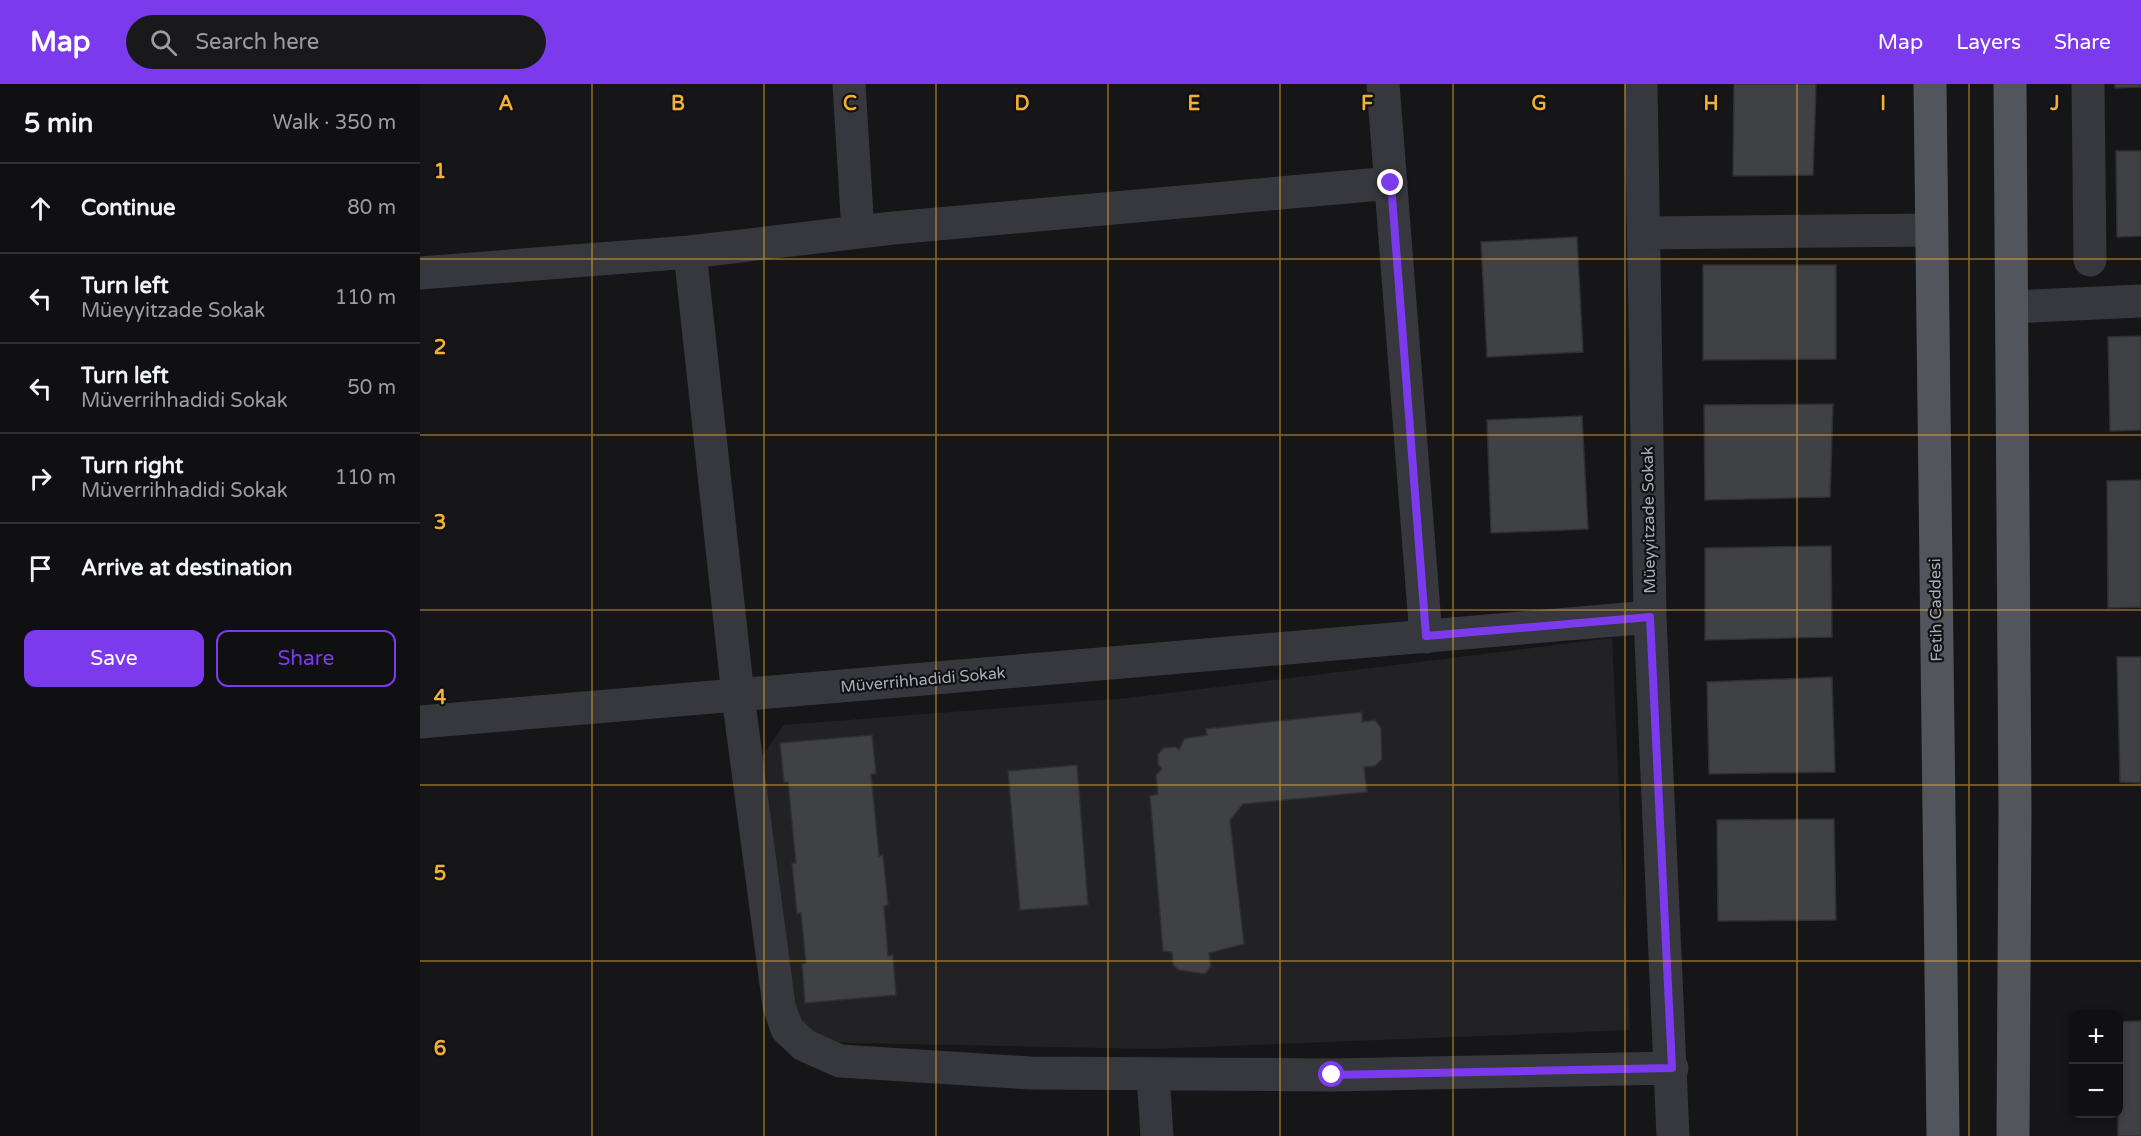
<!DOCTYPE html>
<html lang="en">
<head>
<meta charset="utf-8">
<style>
  :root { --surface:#101012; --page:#19191b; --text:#f1f3f6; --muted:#9c9d9f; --line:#303032; --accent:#7c3aed }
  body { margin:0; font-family:"Varela Round",sans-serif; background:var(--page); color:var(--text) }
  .controls { position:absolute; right:18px; bottom:18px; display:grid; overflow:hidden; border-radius:12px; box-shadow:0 3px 9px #0003 }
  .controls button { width:54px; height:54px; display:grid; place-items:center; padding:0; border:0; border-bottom:2px solid var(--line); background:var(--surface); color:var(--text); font:30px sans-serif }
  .stop { position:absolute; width:18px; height:18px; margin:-14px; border:4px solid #7c3aed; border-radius:50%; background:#fff }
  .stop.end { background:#7c3aed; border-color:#fff; box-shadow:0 2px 6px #0008 }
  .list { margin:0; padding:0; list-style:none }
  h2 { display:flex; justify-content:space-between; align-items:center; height:78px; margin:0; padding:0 24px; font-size:26px }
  h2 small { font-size:20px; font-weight:400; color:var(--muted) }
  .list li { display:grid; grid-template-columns:39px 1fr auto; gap:18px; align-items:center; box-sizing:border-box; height:90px; padding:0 24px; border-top:2px solid var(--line) }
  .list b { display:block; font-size:22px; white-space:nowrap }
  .list p { margin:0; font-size:20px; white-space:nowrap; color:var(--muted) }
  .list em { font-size:20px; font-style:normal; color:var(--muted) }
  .actions { display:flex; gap:12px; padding:18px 24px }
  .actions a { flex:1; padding:14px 0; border:2px solid var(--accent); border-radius:12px; text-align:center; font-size:21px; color:var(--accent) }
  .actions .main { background:var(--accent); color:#fff }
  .icon { flex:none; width:33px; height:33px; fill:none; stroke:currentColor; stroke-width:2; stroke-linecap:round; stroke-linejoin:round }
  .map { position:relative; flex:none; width:1721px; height:1052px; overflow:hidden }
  header { display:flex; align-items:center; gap:36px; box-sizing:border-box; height:84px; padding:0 30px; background:var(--accent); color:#fff }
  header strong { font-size:28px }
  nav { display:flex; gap:33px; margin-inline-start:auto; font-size:21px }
  .search { width:420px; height:54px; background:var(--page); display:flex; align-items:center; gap:15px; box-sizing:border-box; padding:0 21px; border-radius:33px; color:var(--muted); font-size:22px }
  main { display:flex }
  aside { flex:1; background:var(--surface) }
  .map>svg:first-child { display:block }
</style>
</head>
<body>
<header>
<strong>Map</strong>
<div class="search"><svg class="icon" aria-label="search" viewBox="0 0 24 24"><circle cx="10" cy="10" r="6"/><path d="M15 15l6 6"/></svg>Search here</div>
<nav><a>Map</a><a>Layers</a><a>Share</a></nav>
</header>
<main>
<aside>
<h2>5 min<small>Walk · 350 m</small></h2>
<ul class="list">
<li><svg class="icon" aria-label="ahead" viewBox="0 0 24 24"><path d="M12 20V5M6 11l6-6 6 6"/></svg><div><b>Continue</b></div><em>80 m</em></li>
<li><svg class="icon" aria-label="left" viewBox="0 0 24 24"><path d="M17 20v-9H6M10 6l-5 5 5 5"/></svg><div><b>Turn left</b><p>Müeyyitzade Sokak</p></div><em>110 m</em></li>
<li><svg class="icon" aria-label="left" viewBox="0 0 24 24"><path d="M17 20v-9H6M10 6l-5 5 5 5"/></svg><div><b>Turn left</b><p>Müverrihhadidi Sokak</p></div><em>50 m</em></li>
<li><svg class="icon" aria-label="right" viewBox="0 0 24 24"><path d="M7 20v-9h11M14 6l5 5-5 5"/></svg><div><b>Turn right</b><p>Müverrihhadidi Sokak</p></div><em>110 m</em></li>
<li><svg class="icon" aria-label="arrive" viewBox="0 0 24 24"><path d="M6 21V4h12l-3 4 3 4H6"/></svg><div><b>Arrive at destination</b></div></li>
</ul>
<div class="actions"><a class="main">Save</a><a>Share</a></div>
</aside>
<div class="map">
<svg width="1721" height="1052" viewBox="0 0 1721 1052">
  <rect width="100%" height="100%" fill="#161618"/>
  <path fill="#222225" d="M1192 554 1210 946 731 965 385 958 366 943 342 672 364 641 708 614Z"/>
  <path fill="#404145" stroke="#303034" stroke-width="1.5" d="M1314 0H1396L1393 91 1313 92Z
    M1695 0H1721V3L1695 4Z
    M1696 67H1721V152L1697 153Z
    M1157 153 1163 268 1067 273 1061 158Z
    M1283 181H1416V275L1283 276Z
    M1721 252V346L1690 347 1688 253Z
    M1413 320 1410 413 1285 416 1284 321Z
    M1162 332 1168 445 1071 449 1067 336Z
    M1721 396V523L1688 524 1687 397Z
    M1411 462 1412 553 1285 556V464Z
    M1697 573H1721V699L1700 698Z
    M1412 593 1415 688 1289 690 1287 598Z
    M942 628V638L955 636 961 644 962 675 955 682 944 683 947 708 823 720 810 736 824 860 789 869 791 882 785 890 759 886 753 881 752 868 743 867 730 712 738 710 736 691 742 685 738 680V670L744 664 756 663 759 666 764 655 787 651 786 645Z
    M452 651 456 690H451L459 772 463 771 468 821 464 822 468 872 473 871 476 911 385 919 382 880 386 879 381 829 377 830 372 779H376L368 698H364L360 659Z
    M657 681 668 821 600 826 588 687Z
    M1414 735 1416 836 1298 837 1297 736Z
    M1721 937V1052H1698V938Z"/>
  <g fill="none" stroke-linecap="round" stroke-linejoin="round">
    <path stroke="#37383d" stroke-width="33" d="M429 0 438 148
      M963 0 1006 553
      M1221 0 1230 533 1253 1052
      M1668 0 1670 176
      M1226 149 1510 146
      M270 168 318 612 359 922 367 945 384 961 420 977 610 989 912 991 1252 984
      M0 189 270 168 473 144 971 99
      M1592 223 1721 217
      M0 638 1230 533
      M733 990 737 1052"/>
    <path stroke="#53555c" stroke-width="33" d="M1510 0 1523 1052
      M1590 0 1595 726 1593 1052"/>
  </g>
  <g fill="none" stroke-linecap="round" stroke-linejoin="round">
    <path stroke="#7c3aed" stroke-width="8" d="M912 991 1252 984 1230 533 1006 552 971 99"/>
  </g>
  <path fill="none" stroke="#f2b134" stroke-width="1.5" stroke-opacity="0.55" d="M172 0V1052M344 0V1052M516 0V1052M688 0V1052M860 0V1052M1033 0V1052M1205 0V1052M1377 0V1052M1549 0V1052M0 175H1721M0 351H1721M0 526H1721M0 701H1721M0 877H1721"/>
  <g text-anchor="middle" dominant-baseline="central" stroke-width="4.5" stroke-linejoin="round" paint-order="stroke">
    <g font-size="16" fill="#a8adb8" stroke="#111113">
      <text transform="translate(1229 436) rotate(-91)">Müeyyitzade Sokak</text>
      <text transform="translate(1516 526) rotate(-91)">Fetih Caddesi</text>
      <text transform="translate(503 596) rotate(-5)">Müverrihhadidi Sokak</text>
    </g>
  </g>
  <g font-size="20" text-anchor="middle" font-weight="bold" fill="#f2b134" stroke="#111113" stroke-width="4.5" stroke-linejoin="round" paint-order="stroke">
    <text x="86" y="26">A</text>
    <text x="258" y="26">B</text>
    <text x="430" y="26">C</text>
    <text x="602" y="26">D</text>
    <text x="774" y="26">E</text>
    <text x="947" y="26">F</text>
    <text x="1119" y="26">G</text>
    <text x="1291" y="26">H</text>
    <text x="1463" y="26">I</text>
    <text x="1635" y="26">J</text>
    <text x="20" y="94">1</text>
    <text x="20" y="270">2</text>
    <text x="20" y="445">3</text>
    <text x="20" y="620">4</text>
    <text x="20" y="796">5</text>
    <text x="20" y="971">6</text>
  </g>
</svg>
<div class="controls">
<button>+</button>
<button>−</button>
</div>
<div class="stop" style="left:912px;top:991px"></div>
<div class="stop end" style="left:971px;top:99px"></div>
</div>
</main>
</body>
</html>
